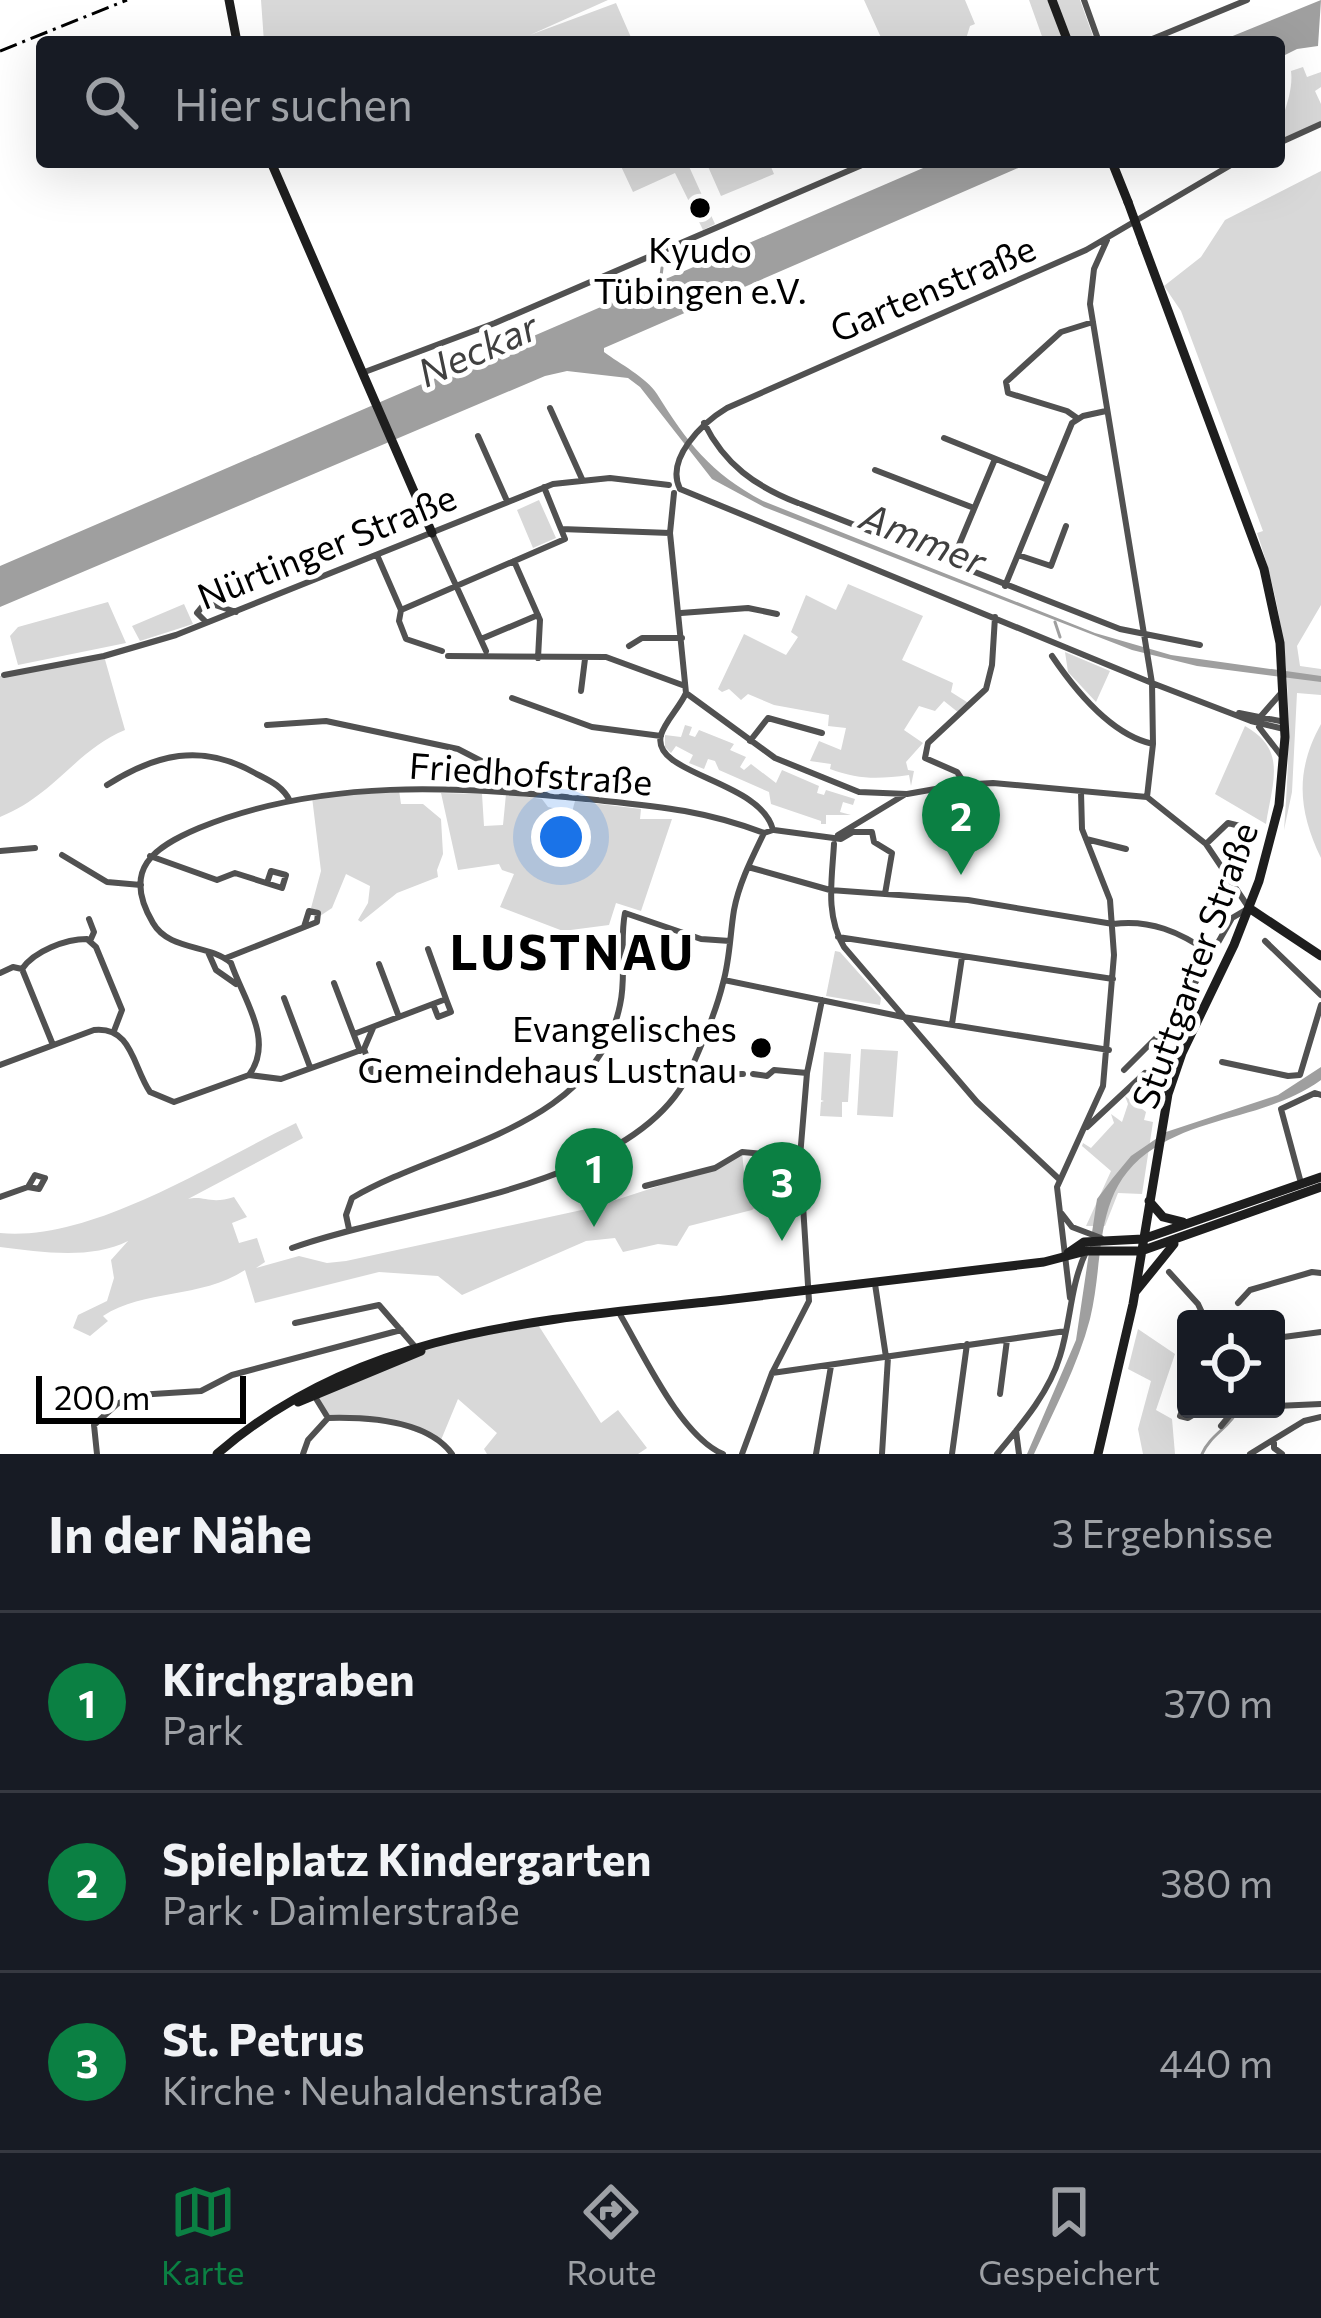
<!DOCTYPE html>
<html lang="de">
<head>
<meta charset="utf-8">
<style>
  :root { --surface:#171b24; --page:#242831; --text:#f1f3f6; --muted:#9ea1a6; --line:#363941; --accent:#0b8043 }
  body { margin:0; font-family:Commissioner,sans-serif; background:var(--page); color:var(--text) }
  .controls { position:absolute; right:36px; bottom:36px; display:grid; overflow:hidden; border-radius:12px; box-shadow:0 12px 48px #0002 }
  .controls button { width:108px; height:108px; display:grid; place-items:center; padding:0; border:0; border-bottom:3px solid var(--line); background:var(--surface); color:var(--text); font:60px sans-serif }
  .scale { position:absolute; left:36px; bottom:30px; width:210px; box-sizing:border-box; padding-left:12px; border:6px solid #000; border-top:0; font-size:33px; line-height:42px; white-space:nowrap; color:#000; -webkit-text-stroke:9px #fff; paint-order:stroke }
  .you { position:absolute; left:561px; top:837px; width:42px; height:42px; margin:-30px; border:9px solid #fff; border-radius:50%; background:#1a73e8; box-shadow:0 0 0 18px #1a73e833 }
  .badge { display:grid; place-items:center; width:78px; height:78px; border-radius:50%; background:var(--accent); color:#fff; font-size:39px; font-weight:700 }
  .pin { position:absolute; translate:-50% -99px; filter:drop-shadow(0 3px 6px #0008) }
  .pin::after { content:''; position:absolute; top:63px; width:42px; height:36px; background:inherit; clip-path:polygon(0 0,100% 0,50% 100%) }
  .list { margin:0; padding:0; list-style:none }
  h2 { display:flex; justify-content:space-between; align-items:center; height:156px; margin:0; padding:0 48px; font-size:51px }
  h2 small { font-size:39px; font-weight:400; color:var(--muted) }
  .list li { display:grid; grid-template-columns:78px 1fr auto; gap:36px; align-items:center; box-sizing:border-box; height:180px; padding:0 48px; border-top:3px solid var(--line) }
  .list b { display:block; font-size:45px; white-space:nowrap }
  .list p { margin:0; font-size:39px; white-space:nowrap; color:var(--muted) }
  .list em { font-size:39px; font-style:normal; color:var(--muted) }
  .icon { flex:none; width:66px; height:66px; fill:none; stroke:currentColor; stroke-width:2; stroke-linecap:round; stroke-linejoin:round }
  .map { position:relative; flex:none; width:1321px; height:1454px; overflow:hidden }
  .search { position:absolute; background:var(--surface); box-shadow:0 12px 48px #0002; left:36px; right:36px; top:36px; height:132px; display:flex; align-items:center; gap:30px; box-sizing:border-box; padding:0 42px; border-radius:12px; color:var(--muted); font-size:45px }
  .sheet { height:696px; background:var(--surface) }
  nav { display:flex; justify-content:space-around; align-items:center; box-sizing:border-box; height:168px; border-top:3px solid var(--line); background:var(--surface); font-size:33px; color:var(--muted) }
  nav a { display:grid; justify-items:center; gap:6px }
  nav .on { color:var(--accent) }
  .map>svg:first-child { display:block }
</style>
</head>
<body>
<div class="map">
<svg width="1321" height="1454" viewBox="0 0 1321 1454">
  <rect width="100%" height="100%" fill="#fff"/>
  <path fill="#d8d8d8" d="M261 0H608L530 35 616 3 633 42H264Z
    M864 0H965L975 24 970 26 965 42H883Z
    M1029 0H1080L1095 42H1044Z
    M1303 67 1307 77 1321 72V87L1315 91 1321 104V124L1279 143C1279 116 1294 97 1291 71Z
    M619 162H687L715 224 703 230 675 173 633 192Z
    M706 162H769L774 174 721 196Z
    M1321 171V605L1297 646 1300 666 1321 669V695L1297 693 1292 792 1284 830C1292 723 1293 637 1257 533L1263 531 1181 311 1164 286 1201 257 1225 220Z
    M539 500 556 538 533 548 517 510Z
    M848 584 923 616 902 660 953 683 951 692 970 704 959 713 944 701 935 711 919 706 904 730 923 743 906 762 908 770 914 771 911 786 909 775C879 779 859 780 830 769L831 764 810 761 819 741 841 750 846 728 828 726 829 715 774 705 748 694 741 700 729 689 722 692 718 689 744 634 786 655 798 637 791 632 806 595 836 610Z
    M108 602 126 643 18 665 10 636 18 627Z
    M184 604 193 624 140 641 132 626Z
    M1065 652 1110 671 1096 702 1068 672Z
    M104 656 125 730C75 751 55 795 0 817V676Z
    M1321 724V858C1298 810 1295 771 1321 724Z
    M685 725 692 727 689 735 695 737 699 730 734 744 730 750 746 757 740 767 744 770 751 764 776 783 782 770 819 786 817 793 824 795 826 790 855 799 853 805 843 802 840 812 851 815H826V824H821V821L771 804 769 792 719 770 715 761 708 759 704 769 689 763 693 755 676 746 671 753 665 747V735L681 737Z
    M1245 726C1288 750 1272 783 1266 824L1215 794Z
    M399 790 401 804H423L441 819 443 854 437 870 438 877 397 893 361 922 358 920 368 903 370 886 346 874 332 908 320 916 311 908 321 871 312 797Z
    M441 793 482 794 484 826 503 825 506 794 542 799 548 807 572 812 575 801 641 809 640 819H672L641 911 616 903 609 925 563 931 500 907 514 874 502 870 499 864 458 870Z
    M835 951 840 952 881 998 880 1005 826 996Z
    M861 1049 898 1051 893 1117 857 1115Z
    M824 1052 851 1054 848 1102H842V1117L820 1116 821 1102 824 1101 821 1100Z
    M1125 1096 1146 1112 1144 1120 1153 1122 1142 1194 1118 1193 1105 1226H1086L1111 1171 1082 1146 1083 1143 1091 1148 1114 1123 1111 1114 1122 1122 1128 1104Z
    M296 1123 303 1138 188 1199C204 1195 210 1205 234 1197L247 1217 232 1223 239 1243 257 1238 265 1262 256 1268 299 1256 327 1263 346 1261 591 1208 702 1172 742 1152 746 1192 769 1196 752 1210 689 1226 677 1246 658 1244 623 1252 615 1238 586 1241 462 1295 438 1276 379 1272 255 1303 245 1270C200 1299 144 1289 103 1316L108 1321 90 1336 73 1328 78 1315 107 1301 114 1278 111 1260 128 1241C90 1260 41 1252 0 1247V1233C92 1242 212 1163 296 1123Z
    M535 1320 601 1423 618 1410 647 1448 638 1454H487L484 1449 497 1433 458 1399 441 1440 380 1420 328 1418 311 1389 416 1346Z
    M1138 1329 1175 1354 1156 1410 1172 1419 1175 1454H1143L1138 1429 1151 1381 1128 1369Z"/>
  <path fill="#9f9f9f" d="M1321 0 1318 46 1297 49 1279 58V42H1218Z
    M937 162H1032L604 348V352C620 364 646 377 657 394 687 442 710 473 763 501L1095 633 1171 655 1321 676V682L1197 666 1132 650 764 507 712 479 640 387 628 378 567 371 545 376 0 607V566Z
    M1321 1067V1080C1266 1119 1199 1115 1147 1153 1092 1194 1105 1258 1090 1319 1078 1365 1054 1410 1034 1454H1027L1076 1340 1097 1199 1112 1179 1131 1156 1166 1132 1278 1095Z"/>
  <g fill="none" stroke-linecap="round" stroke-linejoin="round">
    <path stroke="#9f9f9f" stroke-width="3" d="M660 284 662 268
      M1055 622 1060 637
      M1202 1454C1210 1435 1229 1428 1238 1410"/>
    <path stroke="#515151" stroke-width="6" d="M1084 0 1099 42
      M1145 42 1247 0
      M1279 143 1321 124
      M1107 240 1094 269 1090 304 1152 683 1153 744 1147 797
      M362 373 495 323 869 162
      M550 408 582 479
      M1077 418 1067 411 1008 393 1006 382 1061 332 1093 322
      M704 423C725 465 755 486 798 503
      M478 436 507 501
      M944 438 1048 480
      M875 470 974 508
      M544 487 561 529 670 533
      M680 489C665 459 702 423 727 408L1086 250 1236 162
      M680 489 1152 683 1251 721 1284 729
      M674 493 670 533 686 693 775 758 859 792 907 794 958 785 993 783 1147 797 1206 844 1249 908 1232 918 1174 1020 1124 1070
      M801 504 1120 629 1200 645
      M432 533 486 651
      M377 555 401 610 399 621 406 639 442 651
      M1018 555 1051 566 1066 526
      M514 561 540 620 538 658
      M951 564 995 459
      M1005 586 1072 423 1083 416 1106 411
      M401 610 565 539 561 529
      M681 613 748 608 777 614
      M205 621 197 613 206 602 236 612
      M481 639 538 615
      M629 646 642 638H682
      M448 656 606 657 685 686
      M1052 656C1075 690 1111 735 1153 744
      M4 675 104 656 176 635 553 484 610 478 669 485
      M581 691 585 659
      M686 693C680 707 665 721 661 735 650 775 761 780 773 830
      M512 698 592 727 661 736
      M1239 713 1285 722
      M1261 716 1282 692
      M267 725 326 721 458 749 487 764 504 790
      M1259 727 1283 758
      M750 741 768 718 822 733
      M965 784 957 772 925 758 928 743 986 689 992 665 995 617
      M107 785C156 754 201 743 253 772 268 780 282 785 290 801
      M774 830 841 839 853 832H872L874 842 892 853 885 894
      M838 835 904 795
      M1086 839 1126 849
      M834 844C832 879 825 915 844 947L977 1102 1059 1179
      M1206 844 1228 823 1240 826
      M0 851 35 848
      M62 855 107 882 141 885
      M150 856 217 880 235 873 282 888 286 875 271 871 267 883
      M748 867 830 890 968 900 1113 924C1150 919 1180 932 1210 953
      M89 919 94 932 90 941
      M838 937 1113 979
      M1265 941 1321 995
      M208 952 216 970 236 984
      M226 958 317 922 318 913 309 911 304 927
      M379 964 399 1017
      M0 973 13 967 22 969
      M724 980 903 1017 1109 1050
      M334 983 360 1051
      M284 998 310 1067
      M433 1004 438 1017 451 1012 446 999
      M952 1024 962 957
      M354 1034 446 999 428 949
      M53 1045 22 969C34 951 66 939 87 939L96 947 122 1010 114 1031
      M364 1049 372 1072
      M1222 1062 1288 1076 1300 1075 1321 1005
      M0 1065 94 1030C132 1026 133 1067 150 1092L174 1102 249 1075 281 1079 364 1049 373 1028
      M753 1074 767 1076 774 1070 807 1073
      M249 1075C275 1040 243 999 231 963 210 944 169 951 153 923 121 869 154 847 199 828 321 778 458 786 586 799 653 806 701 809 764 833
      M689 1075 743 1074
      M1087 1127 1145 1073
      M1301 1183 1281 1109 1315 1093 1321 1095
      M645 1186 715 1168 742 1152 800 1157
      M0 1197 28 1187 39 1189 45 1178 35 1175 28 1187
      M1062 1214 1072 1227 1101 1238
      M349 1229 346 1215 352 1198C444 1144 594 1130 620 1005 627 975 619 943 625 913L701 939 730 941
      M292 1248C403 1207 640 1189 691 1069 703 1041 716 1012 723 983 730 959 730 934 734 910 739 883 752 858 764 833L773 830
      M1169 1272 1198 1304 1205 1319
      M875 1284 886 1357
      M1070 1298 1057 1187 1103 1086 1114 955 1110 900 1082 829 1081 792
      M1238 1303 1250 1290 1312 1272 1321 1273
      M618 1311C642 1351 680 1436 723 1454
      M295 1323 379 1305 417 1349
      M1276 1338 1321 1332
      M772 1373 1066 1331
      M312 1392 328 1418C367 1417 427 1420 452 1454
      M1000 1394 1007 1340
      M1186 1400 1180 1416 1188 1418 1203 1409
      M1276 1406 1321 1404
      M1221 1426 1235 1409
      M1016 1431 1019 1454
      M1274 1443V1448L1282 1454
      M97 1454 94 1425 117 1404 137 1395 201 1391 232 1375 401 1330
      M303 1454 308 1440 328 1418
      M742 1454 772 1373 809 1301 800 1157 807 1073 822 1000
      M816 1454 831 1366
      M882 1454 888 1357
      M952 1454 967 1344
      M997 1454C1021 1425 1049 1393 1060 1356 1071 1321 1070 1286 1086 1252
      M1250 1454 1304 1421 1321 1417"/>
    <path stroke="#1e1e1e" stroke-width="9" d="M229 0 237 42
      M1052 0 1068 42
      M271 162 432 533
      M1112 162 1128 202
      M1249 908 1321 956
      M1149 1201 1163 1217 1183 1222
      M1068 1253 1084 1242 1143 1239 1321 1177
      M1136 1291 1174 1244
      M298 1402 421 1351
      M217 1454C362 1328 543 1320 725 1300 832 1288 938 1275 1044 1262L1086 1251H1141L1321 1187
      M1098 1454 1133 1304 1168 1094 1182 1053 1234 945 1259 881 1279 805 1285 737 1280 643 1264 569 1143 243"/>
    <path stroke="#000" stroke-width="3" stroke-dasharray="18 6 3 6" stroke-linecap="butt" d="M0 51 127 0"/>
    <path stroke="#1e1e1e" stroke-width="9" d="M1128 202 1143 243"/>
  </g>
  <g fill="#000" stroke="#fff" stroke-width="4.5">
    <circle cx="700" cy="208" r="12"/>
    <circle cx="761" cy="1048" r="12"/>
  </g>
  <g text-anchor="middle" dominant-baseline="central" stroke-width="10" stroke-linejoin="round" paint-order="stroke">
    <g font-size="36" fill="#000" stroke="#fff">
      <text x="700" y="248">Kyudo<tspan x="700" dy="41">Tübingen e.V.</tspan></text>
      <text x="737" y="1027" text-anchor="end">Evangelisches<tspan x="737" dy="41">Gemeindehaus Lustnau</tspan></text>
    </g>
    <g font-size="36" fill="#000" stroke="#fff">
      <text transform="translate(932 287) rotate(-23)">Gartenstraße</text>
      <text transform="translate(326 545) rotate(-22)">Nürtinger Straße</text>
      <text transform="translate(531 772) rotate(4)">Friedhofstraße</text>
      <text transform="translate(1193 965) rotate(-70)">Stuttgarter Straße</text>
    </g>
    <g font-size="39" font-style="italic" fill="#404040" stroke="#fff">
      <text transform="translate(477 348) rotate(-24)">Neckar</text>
      <text transform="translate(924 537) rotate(22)">Ammer</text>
    </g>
    <g font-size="48" font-weight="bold" letter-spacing="3" fill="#000" stroke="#fff">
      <text x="573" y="950">LUSTNAU</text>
    </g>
  </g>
</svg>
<div class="controls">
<button><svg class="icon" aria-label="locate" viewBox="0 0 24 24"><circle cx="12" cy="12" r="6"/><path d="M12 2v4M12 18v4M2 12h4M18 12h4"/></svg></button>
</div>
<div class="scale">200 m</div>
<div class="you"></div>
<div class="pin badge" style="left:594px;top:1227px">1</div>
<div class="pin badge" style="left:961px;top:875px">2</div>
<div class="pin badge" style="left:782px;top:1241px">3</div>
<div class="search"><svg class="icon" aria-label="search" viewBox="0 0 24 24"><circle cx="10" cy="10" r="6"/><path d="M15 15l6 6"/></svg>Hier suchen</div>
</div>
<section class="sheet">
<h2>In der Nähe<small>3 Ergebnisse</small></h2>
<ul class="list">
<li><span class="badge">1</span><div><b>Kirchgraben</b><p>Park</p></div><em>370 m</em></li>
<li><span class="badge">2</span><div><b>Spielplatz Kindergarten</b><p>Park · Daimlerstraße</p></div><em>380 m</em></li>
<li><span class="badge">3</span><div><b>St. Petrus</b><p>Kirche · Neuhaldenstraße</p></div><em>440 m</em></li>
</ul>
</section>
<nav>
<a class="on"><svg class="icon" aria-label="map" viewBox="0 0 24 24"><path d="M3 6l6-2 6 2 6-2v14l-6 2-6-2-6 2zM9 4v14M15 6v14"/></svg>Karte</a>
<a><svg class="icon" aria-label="directions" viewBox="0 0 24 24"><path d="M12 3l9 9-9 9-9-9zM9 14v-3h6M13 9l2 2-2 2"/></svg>Route</a>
<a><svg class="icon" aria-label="saved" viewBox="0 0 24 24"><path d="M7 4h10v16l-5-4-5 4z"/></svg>Gespeichert</a>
</nav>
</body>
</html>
